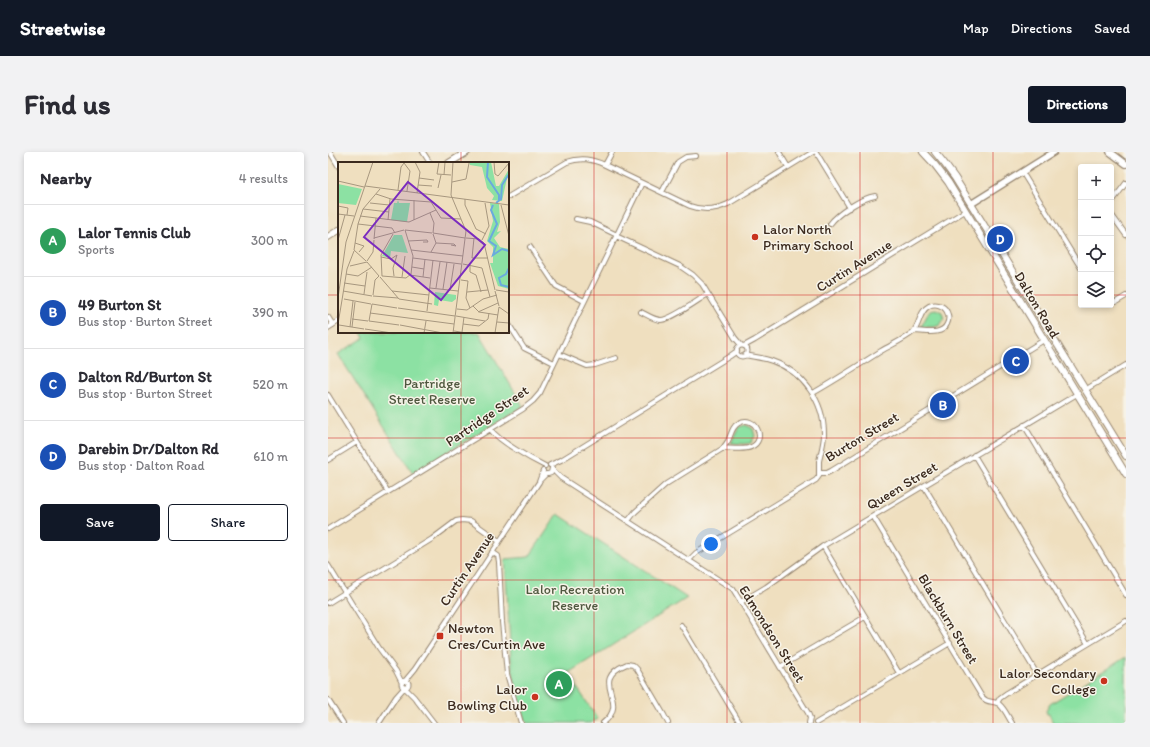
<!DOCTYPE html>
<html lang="en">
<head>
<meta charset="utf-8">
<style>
  :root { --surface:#fff; --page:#f2f2f3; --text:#2b2b33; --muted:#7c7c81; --line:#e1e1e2; --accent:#111827 }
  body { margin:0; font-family:Itim,sans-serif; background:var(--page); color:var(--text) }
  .controls { position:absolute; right:12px; top:12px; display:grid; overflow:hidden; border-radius:4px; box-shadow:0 2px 6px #0003 }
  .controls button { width:36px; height:36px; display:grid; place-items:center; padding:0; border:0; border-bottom:1px solid var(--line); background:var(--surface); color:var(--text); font:20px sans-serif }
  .you { position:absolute; left:383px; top:392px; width:14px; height:14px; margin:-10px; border:3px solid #fff; border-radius:50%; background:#1a73e8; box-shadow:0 0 0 6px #1a73e833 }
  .badge { display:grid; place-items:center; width:26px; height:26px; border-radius:50%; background:var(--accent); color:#fff; font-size:13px; font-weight:700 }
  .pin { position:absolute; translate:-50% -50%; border:2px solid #fff; box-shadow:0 1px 4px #0006 }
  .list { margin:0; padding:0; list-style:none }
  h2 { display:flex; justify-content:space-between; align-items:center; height:52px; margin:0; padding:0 16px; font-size:17px }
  h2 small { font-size:13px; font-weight:400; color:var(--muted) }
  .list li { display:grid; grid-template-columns:26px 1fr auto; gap:12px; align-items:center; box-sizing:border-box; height:72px; padding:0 16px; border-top:1px solid var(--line) }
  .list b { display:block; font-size:15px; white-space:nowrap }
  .list p { margin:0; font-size:13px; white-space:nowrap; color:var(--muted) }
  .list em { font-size:13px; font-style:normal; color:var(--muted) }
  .actions { display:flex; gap:8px; padding:12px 16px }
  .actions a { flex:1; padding:9px 0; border:1px solid var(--accent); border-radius:4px; text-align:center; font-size:14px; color:var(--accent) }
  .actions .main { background:var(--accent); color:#fff }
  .icon { flex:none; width:22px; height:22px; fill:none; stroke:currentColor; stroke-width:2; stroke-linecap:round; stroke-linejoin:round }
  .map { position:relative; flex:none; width:798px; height:571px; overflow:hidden; border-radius:4px }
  header { display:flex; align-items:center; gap:24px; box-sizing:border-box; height:56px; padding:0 20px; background:var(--accent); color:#fff }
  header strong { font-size:19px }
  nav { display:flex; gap:22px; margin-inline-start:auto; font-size:14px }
  .intro { display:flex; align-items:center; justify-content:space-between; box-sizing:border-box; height:96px; padding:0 24px }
  h1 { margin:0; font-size:28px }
  .button { padding:10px 18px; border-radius:4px; background:var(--accent); color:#fff; font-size:14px; font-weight:700 }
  main { display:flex; gap:24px; padding:0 24px }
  aside { flex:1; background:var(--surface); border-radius:4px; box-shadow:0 2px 6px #0003 }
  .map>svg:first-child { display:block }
</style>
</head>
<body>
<header>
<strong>Streetwise</strong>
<nav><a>Map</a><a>Directions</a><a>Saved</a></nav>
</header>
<div class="intro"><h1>Find us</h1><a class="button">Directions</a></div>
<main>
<aside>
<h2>Nearby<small>4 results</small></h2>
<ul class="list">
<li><span class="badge" style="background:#2e9e5b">A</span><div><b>Lalor Tennis Club</b><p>Sports</p></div><em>300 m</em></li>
<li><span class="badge" style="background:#1a4fb4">B</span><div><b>49 Burton St</b><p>Bus stop · Burton Street</p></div><em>390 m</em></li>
<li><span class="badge" style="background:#1a4fb4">C</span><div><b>Dalton Rd/Burton St</b><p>Bus stop · Burton Street</p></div><em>520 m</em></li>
<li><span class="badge" style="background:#1a4fb4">D</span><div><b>Darebin Dr/Dalton Rd</b><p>Bus stop · Dalton Road</p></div><em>610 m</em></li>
</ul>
<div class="actions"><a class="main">Save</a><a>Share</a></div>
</aside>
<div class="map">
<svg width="798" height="571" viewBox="0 0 798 571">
  <rect width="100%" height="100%" fill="#f7f3e8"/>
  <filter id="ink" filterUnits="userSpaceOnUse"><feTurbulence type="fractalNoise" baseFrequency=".025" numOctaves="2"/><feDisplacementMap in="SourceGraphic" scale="8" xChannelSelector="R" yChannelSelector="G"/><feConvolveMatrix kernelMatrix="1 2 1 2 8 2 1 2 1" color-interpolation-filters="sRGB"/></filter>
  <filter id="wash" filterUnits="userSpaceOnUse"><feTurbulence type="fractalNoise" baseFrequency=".012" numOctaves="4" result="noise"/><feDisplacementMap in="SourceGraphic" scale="16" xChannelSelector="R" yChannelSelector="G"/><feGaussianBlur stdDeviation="0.9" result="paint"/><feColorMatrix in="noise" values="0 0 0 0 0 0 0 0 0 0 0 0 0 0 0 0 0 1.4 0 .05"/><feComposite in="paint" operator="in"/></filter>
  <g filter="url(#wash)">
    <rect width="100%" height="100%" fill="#efdfbf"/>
    <path fill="#8ce1a3" stroke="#648660" d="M608 157 614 160 616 167 612 173 606 175H593L602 158Z
      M33 180H151L195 254 85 321 10 202 36 186Z
      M419 273 425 277 427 284 423 291 416 292 403 291 411 275Z
      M230 362 359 446 237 523 240 522 270 567 263 571H199C191 551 186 529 183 508L177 407 201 405Z
      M798 505V571H725L721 562H719L718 559 722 552Z"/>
  </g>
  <g filter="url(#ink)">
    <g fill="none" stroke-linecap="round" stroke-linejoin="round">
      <g stroke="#95846e" stroke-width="6">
        <path id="street" d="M2 0 11 15
          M95 0 102 11
          M451 0 460 15
          M488 0 522 56
          M277 13 284 0
          M694 20 753 116
          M334 40 350 10 358 5 368 4
          M180 45 239 10C253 5 264 7 277 13L362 54C375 59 387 58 400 52L485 0
          M783 51 798 31
          M783 62 798 83
          M248 67 262 70 289 83
          M502 72C510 61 534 46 547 44
          M288 84 352 114 365 123 374 132 407 186 413 193
          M202 95 228 134 256 149
          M783 151 788 150 798 144
          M313 160C319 163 326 168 333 168 343 168 370 148 380 142
          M0 165 5 173
          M180 171 196 196 226 211
          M0 176 11 169
          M408.5 199a5.5 5.5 0 1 1 11 0a5.5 5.5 0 1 1-11 0Z
          M416 194 427 188 637 59
          M231 202 259 214 267 213 288 206
          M417 203C426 205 436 206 444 209 475 220 496 249 496 282 496 291 493 300 491 309 491 313 491 317 491 321
          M757 238 798 213
          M485 241C508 228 531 213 553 199 563 193 577 187 585 180 592 173 591 159 601 154 607 151 616 153 619 160 621 164 621 168 619 172 614 184 596 179 586 179
          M0 243 60 340
          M696 273 798 443
          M162 277C172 290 203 307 217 314
          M646 303 760 492
          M0 308 29 290
          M222 313 233 308 402 204 409 199
          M225 318 233 326 405 437 480 561 482 566 481 571
          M212 328 218 322H220L223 321 224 316
          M596 334 709 522
          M545 364 654 545C660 552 664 548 671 552 677 557 680 565 684 571
          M300 369 307 360 338 332 394 297C396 295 398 292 400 289 403 283 404 274 411 271 427 262 440 288 423 295 415 299 403 295 394 297
          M0 377 195 257 205 249 212 241 314 31
          M495 394 571 521
          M164 400 170 404 171 410 174 470 179 522 193 571
          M361 408 368 401 488 328 491 324V321H499L503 319 716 188
          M0 413 51 496 68 519 74 531
          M413 450 438 435 495 394 749 242
          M0 451 104 387 128 369 134 368 143 369 171 389
          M353 473 412 571
          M452 515 537 465
          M73.5 532a3.5 3.5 0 1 1 7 0a3.5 3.5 0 1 1-7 0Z
          M77 529 87 517 211 330 215 319
          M77 536 86 545 106 571
          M0 548 15 571
          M669 551 672 546 679 541 798 469
          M51 571 68 545 76 536
          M275 571C304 549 258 529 299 512L305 513 309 517 336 563 340 571
          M488 571 622 491"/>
      </g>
      <g stroke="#95846e" stroke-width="8">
        <path id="secondary" d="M782 0 798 12
          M643 52 726 0"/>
      </g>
      <g stroke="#95846e" stroke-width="8">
        <path id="primary" d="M595 0 607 13 620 30 798 322
          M607 0 616 11 627 26 798 304
          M121 11 139 0
          M0 85 11 78"/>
      </g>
      <use href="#street" stroke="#fff" stroke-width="4"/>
      <use href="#secondary" stroke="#fff" stroke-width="5.5"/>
      <use href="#primary" stroke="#fff" stroke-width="6"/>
    </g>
  </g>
  <path fill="none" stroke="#d62828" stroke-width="1" stroke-opacity="0.55" d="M133 0V11M266 0V571M399 0V571M532 0V571M665 0V571M0 143H11M180 143H753M783 143H798M133 180V571M0 286H798M0 428H798"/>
  <g fill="#c8321e" stroke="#f7f3e8" stroke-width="1.5">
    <circle cx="427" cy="85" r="4"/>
    <rect x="108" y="480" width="8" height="8" rx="2"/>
    <circle cx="776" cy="529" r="4"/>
    <circle cx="207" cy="545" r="4"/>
  </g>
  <g text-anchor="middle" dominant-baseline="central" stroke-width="3" stroke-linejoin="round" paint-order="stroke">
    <g font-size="14" fill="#3b2a1e" stroke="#f7f3e8" text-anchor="start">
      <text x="435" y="77">Lalor North<tspan x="435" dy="16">Primary School</tspan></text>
      <text x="120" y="476">Newton<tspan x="120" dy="16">Cres/Curtin Ave</tspan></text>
      <text x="768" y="521" text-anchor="end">Lalor Secondary<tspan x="768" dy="16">College</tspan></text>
      <text x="199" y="537" text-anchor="end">Lalor<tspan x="199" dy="16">Bowling Club</tspan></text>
    </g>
    <g font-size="14" fill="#3b2a1e" stroke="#f7f3e8">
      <text transform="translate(526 114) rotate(-32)">Curtin Avenue</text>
      <text transform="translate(709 153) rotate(59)">Dalton Road</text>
      <text transform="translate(159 264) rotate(-34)">Partridge Street</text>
      <text transform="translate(534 285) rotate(-31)">Burton Street</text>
      <text transform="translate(574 334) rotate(-31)">Queen Street</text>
      <text transform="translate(139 417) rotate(-56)">Curtin Avenue</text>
      <text transform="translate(620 467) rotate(59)">Blackburn Street</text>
      <text transform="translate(444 482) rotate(58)">Edmondson Street</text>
    </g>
    <g font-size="14" fill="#4f583f" stroke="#f7f3e8">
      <text x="104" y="231">Partridge<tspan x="104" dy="16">Street Reserve</tspan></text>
      <text x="247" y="437">Lalor Recreation<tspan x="247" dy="16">Reserve</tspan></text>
    </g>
  </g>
  <g transform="translate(10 10)">
    <rect width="171" height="171" fill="#efdfbf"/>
    <path d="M131 0H153L158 24H161L171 7 164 39 154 38 156 34 149 26 144 5 132 3ZM0 22 24 27 18 43 0 41ZM60 38 61 41H72L69 60 53 58 56 41H59ZM152 41 161 42 162 60 159 70 163 69 156 76 162 85 171 87V127L160 124 152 101H155V85L149 79 155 59ZM56 73H64L70 91 53 89 52 96 44 94ZM97 130 118 133V137L114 140 101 138 100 144 96 143Z" fill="#8ce1a3"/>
    <path fill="none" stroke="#6ba9de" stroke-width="2" d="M150 0 149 15 161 33V38M158 41 163 37 164 23 171 12M155 43 153 48 159 62 151 79 158 84 155 93 164 87 171 89M171 106 168 112 161 116 163 123 171 125"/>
    <path fill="none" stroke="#a7977f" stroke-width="1" d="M77 0 82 10 79 31M101 0 99 12 113 13M156 0 157 12 160 14 171 1M66 1 72 9 69 29M106 13 107 0M81 16 96 18M0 19 26 25M114 20 128 17 131 1M80 23 94 24M27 24 171 43M100 26 103 13M60 28 63 5 66 1M38 32 53 37 93 40 103 56 123 57M127 37V43L138 67 148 72M32 41 51 43M163 43 171 74M0 44 10 46 9 53M25 47 51 50M92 51 96 61 95 71M0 52 16 54M22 54 71 60 98 48M50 58 52 37M76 58V38M20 62 54 66 57 71M67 68 75 94 73 112 68 116M67 68 94 71M95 71 127 76M36 76 66 68M128 76 141 77 146 81 157 128M136 76 134 96H150M36 77 38 56M0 78 7 53M144 78 151 64 147 41M70 79 89 78 90 80H85M17 81 26 84 21 90M98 81 116 82 118 84 113 83M16 88 20 62 25 47 42 27M16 88 28 99M73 88 125 94M93 90 98 81 95 72M43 95 53 97 59 93 55 106 56 114M75 96 123 102M29 99 35 90 36 78M29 100 41 114M125 102 144 106 152 135M132 103V110L138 113 143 130M12 104 29 100M74 105 86 107M8 112 20 114 34 105M72 113 92 116M44 114 43 93 55 72M44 114 68 116M42 115 61 137M64 115 67 94M85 115 87 97M123 118 130 119 128 136 132 146M6 121 27 124M92 126 120 129M98 126 102 100M105 127 109 100M112 128 116 102M158 128 171 130M5 129 34 134M54 129 91 133M157 129 161 144M129 130 150 128M26 132 29 110M35 133 37 118 41 114M35 134 60 136M0 136 8 80 35 0M6 137 33 142M61 137 94 142M4 138 9 107 16 89M34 142 59 146M135 144 141 150 160 153M161 145 171 152M60 146 117 154M119 147 129 148 145 137 159 133M89 149 95 98M140 150 160 141M32 151 116 162M118 154 147 159M14 157 30 159M31 159 61 163M31 159 34 142M159 160 171 161M0 162 4 138M125 162 141 164 150 157 151 151M1 163 26 167M62 163 105 171M12 165 15 139M14 165 17 140M27 167 54 171M116 169 129 171M124 170 126 155M86 171 88 159M115 171 128 69 113 33 115 0M157 171 161 145"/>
    <path fill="#7b2cbf" fill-opacity="0.15" stroke="#7b2cbf" stroke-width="2" d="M70 20 147 83 103 138 26 75Z"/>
    <rect width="171" height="171" fill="none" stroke="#3b2a1e" stroke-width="2"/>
  </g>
</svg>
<div class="controls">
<button>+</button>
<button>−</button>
<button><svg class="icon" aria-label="locate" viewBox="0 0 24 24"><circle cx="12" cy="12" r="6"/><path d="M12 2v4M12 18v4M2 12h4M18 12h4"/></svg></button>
<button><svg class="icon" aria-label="layers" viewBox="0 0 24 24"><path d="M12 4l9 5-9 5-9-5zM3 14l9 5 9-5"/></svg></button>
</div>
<div class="you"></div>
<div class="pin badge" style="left:231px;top:532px;background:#2e9e5b">A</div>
<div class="pin badge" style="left:615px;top:253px;background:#1a4fb4">B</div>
<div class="pin badge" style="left:688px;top:209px;background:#1a4fb4">C</div>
<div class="pin badge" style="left:672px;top:87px;background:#1a4fb4">D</div>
</div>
</main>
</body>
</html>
